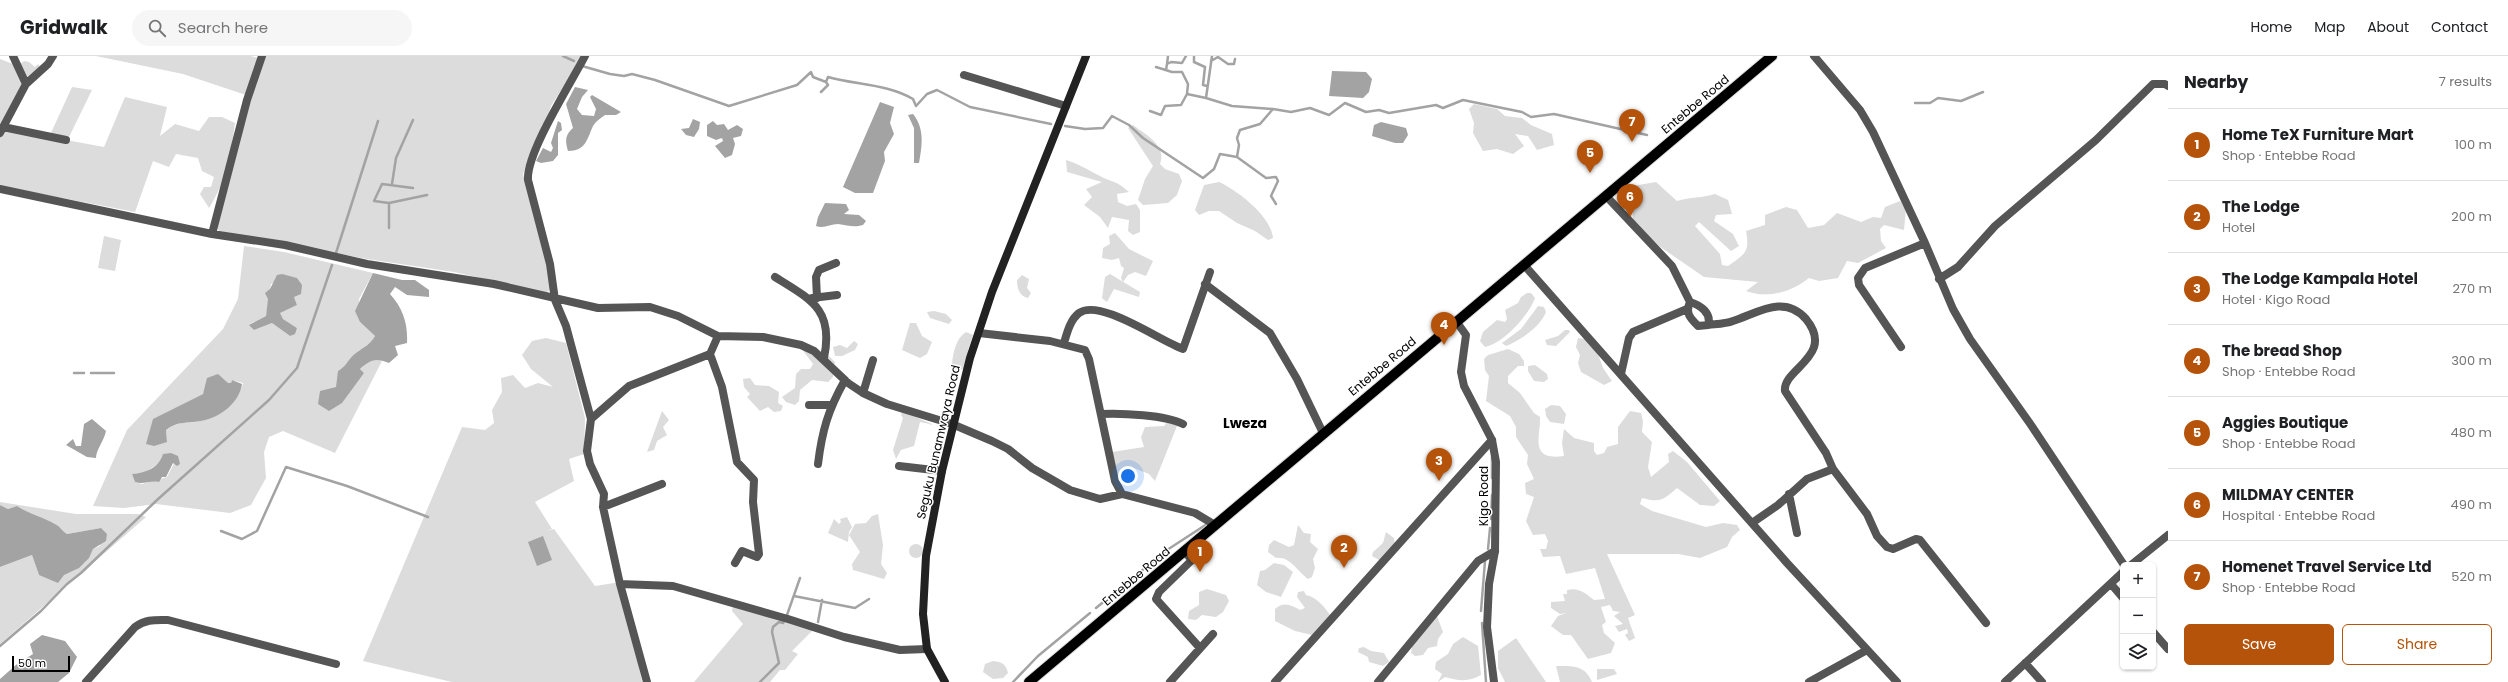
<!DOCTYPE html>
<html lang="en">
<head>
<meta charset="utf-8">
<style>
  :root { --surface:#fff; --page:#f6f6f6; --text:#202124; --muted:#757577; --line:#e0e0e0; --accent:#b45309 }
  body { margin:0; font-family:Poppins,sans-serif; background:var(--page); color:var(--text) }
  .controls { position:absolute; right:12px; bottom:12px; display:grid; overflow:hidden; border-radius:6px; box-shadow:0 1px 3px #0004 }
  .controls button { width:36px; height:36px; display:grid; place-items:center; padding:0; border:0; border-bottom:1px solid var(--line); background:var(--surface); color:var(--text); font:20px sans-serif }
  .scale { position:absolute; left:12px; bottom:10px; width:58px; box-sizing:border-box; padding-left:4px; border:2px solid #000; border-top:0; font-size:11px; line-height:14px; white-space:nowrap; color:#000; -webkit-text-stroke:3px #fff; paint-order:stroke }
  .you { position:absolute; left:1128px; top:420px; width:14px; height:14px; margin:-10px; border:3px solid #fff; border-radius:50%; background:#1a73e8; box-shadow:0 0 0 6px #1a73e833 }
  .badge { display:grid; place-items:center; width:26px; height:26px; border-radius:50%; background:var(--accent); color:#fff; font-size:13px; font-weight:700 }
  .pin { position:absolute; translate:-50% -33px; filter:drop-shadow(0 1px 2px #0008) }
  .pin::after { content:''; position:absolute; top:21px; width:14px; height:12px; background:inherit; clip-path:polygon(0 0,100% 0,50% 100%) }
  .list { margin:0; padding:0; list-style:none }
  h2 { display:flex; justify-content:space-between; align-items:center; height:52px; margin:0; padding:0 16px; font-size:17px }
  h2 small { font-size:13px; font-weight:400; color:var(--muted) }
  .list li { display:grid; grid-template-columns:26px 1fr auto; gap:12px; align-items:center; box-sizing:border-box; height:72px; padding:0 16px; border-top:1px solid var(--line) }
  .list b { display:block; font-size:15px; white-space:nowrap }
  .list p { margin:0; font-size:13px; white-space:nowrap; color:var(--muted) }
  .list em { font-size:13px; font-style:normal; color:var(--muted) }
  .actions { display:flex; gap:8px; padding:12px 16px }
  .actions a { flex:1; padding:9px 0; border:1px solid var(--accent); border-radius:6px; text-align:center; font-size:14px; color:var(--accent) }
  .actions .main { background:var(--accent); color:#fff }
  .icon { flex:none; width:22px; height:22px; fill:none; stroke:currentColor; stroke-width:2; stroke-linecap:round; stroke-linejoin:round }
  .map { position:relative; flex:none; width:2168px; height:626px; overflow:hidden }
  header { display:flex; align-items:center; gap:24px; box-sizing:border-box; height:56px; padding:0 20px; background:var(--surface); border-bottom:1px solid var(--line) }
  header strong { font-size:19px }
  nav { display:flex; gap:22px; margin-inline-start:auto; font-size:14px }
  .search { width:280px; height:36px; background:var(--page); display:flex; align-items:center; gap:10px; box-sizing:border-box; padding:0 14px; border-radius:22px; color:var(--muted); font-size:15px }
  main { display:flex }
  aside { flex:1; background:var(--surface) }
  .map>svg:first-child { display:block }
</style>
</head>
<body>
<header>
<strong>Gridwalk</strong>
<div class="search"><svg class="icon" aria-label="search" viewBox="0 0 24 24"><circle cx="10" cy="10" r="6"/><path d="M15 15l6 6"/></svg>Search here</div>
<nav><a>Home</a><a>Map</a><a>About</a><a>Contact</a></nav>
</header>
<main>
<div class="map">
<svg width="2168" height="626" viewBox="0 0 2168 626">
  <rect width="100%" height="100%" fill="#fff"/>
  <path fill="#dcdcdc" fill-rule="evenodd" d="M96 0H251L258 2 246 39 183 18Z
    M264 0H583L551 50 545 70 533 89 523 118 551 225V233L546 237 454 216 367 203 219 175 216 170 242 68Z
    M0 3 18 10 24 5 29 6 35 11 38 8 40 11 0 71Z
    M72 31 92 34 69 81 50 79Z
    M125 41 167 51 160 80 175 68 199 75 209 61H222L235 67C231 97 226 126 209 152L200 138 204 131H211L214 121 202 115 198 102 176 98 169 111 153 105 135 156 0 130V81L7 73 104 91Z
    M1474 48 1497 53 1505 60 1522 62 1531 69 1552 78 1554 89 1537 94 1528 80 1515 78 1524 90 1513 98 1497 93 1483 95 1473 77 1474 67 1469 53Z
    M1133 69C1146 79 1167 89 1160 108L1165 113 1179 118 1182 125 1177 139 1168 147 1143 149 1138 144 1145 123 1153 110 1128 72Z
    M1066 104C1079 108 1088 114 1100 120 1113 127 1116 124 1129 136L1117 138 1118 146 1127 150 1136 148 1140 154V176L1133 179 1128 175 1129 164 1112 161 1108 172 1100 161 1084 149 1092 141 1086 133 1102 126 1067 116Z
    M1219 126C1237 134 1271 160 1273 182L1268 184 1255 175 1237 167 1219 155H1209L1199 159 1195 154 1204 129Z
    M1656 126 1677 145C1690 141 1702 142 1715 138L1728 144 1732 158 1716 159 1714 165 1733 178 1739 190 1731 195 1699 166 1695 170 1720 198 1722 209 1728 210C1745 198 1750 196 1746 175L1765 169V159L1786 151 1797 154 1808 172 1824 169 1837 157 1861 166 1873 161 1881 162 1885 151 1900 145 1906 153 1904 174 1884 169 1880 173 1881 185 1886 192 1858 207 1847 205 1838 222 1819 225 1809 222C1792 236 1767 243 1746 235L1758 226 1704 221 1659 190 1633 167V130Z
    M1115 177 1129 193 1153 205 1146 220 1135 216 1128 219 1123 226 1121 222 1124 212 1121 210 1119 202 1112 204 1102 202 1103 192 1110 188 1109 180Z
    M104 180 121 184 115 215 98 212Z
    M244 190 284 196 373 217 359 243 360 266 375 280 370 288 355 298 344 312 337 331 318 348 364 317 360 313C367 306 373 300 382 305L335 397 283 375 269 381 264 396 266 422 251 449 230 457 156 448 124 452 93 450 127 374 223 273 238 243ZM292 221 297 222 294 241 297 249 279 257 283 263 297 272 290 280 272 267 254 274 250 268 266 260 271 228ZM225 324 227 327H231L232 324 243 327C239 346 221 361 201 365 186 369 183 363 166 374L167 385 154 363 203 338 206 330ZM178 400 167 421 142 428 135 426 132 418 144 417 162 405Z
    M1110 218 1140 236 1139 241 1114 233 1107 246 1102 242 1105 221Z
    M1022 219 1029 223 1027 232 1031 237 1028 242C1019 240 1017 232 1017 224Z
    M1527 237H1531L1535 242C1529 259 1503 288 1485 291L1480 285 1483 276 1497 264 1505 266 1507 263 1505 254 1518 247 1521 241Z
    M1538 250 1544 251 1546 256C1540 271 1521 284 1506 290L1502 287 1521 273Z
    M934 255 946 258 952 264 949 268 930 262 927 256Z
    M910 267H916L922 280 932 286 927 298 920 302 902 294Z
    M1565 274H1569L1570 276 1556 290 1547 289 1545 284 1558 280Z
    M966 276 973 279 968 294 973 303C971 310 965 314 958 314L952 308C953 297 956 282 966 276Z
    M546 282 566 287 585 362 584 398 569 403 574 425 535 446 552 473 546 475 554 473 595 530 621 526 642 626H452L363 605 462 371 485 374 494 367 492 354 502 336 501 322 513 319 525 332 538 327 553 331 531 313 522 299 532 285Z
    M1578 282 1585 283 1597 295 1603 312 1612 325 1604 329 1581 316 1578 307 1580 299 1576 291Z
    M854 285 858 288 855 294 842 300H835L833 291 840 289 847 292Z
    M801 292C816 292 825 295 835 306L833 321 828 326 812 324 800 334 799 345 795 349 786 346 782 341 795 332 796 318 801 313H810L813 308Z
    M1508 293 1519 298 1524 305V310H1518L1508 320V327L1520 337 1534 357 1540 361C1541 379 1528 405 1564 400L1562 387 1564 373 1574 382 1594 387V395L1597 399 1604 397 1607 391 1618 388V371L1630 355 1641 357 1643 365 1642 376 1652 386 1648 411 1651 421 1669 406 1668 398 1673 395 1687 406 1720 445 1714 450 1700 449 1677 432C1663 444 1661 447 1642 442L1640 448 1652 455 1706 471 1723 467 1737 469 1740 474 1732 481 1727 491 1700 502 1678 498H1607L1635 559 1628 562 1635 582 1629 585 1625 579 1628 577 1627 573 1619 576 1615 570 1623 568 1614 560 1620 556 1613 555 1610 549 1601 551 1606 566 1602 569 1604 577 1615 587 1611 597 1588 603 1571 579H1563L1551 570 1558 560 1566 557 1560 558 1551 552V546L1565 545 1563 538H1567V534C1579 531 1585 537 1594 544L1605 543 1595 512 1566 518 1560 500 1543 501 1540 493H1546L1548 485 1545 478 1533 479 1526 465 1534 441 1526 438 1525 427 1534 423 1527 408 1528 399 1516 381V371L1510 360 1486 345 1489 320 1485 314 1484 303 1488 299Z
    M1535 309 1547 318 1548 323 1544 326 1534 325 1528 315V310Z
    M750 322 755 329 769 330 779 336 778 347 783 350 781 355 774 356 768 351 760 355 747 341 750 338 744 331 743 323Z
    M1551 349 1560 350 1566 358 1564 368 1550 366 1546 360 1545 353Z
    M662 355 669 364 663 371 667 379 657 385 654 394 647 396Z
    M902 355 934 369 920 366 914 390 901 394 896 403 893 394 903 362 901 359Z
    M1168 365 1177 370 1155 425 1149 418 1134 412 1126 428 1119 425 1112 396 1144 391 1141 381 1145 371 1164 370Z
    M0 446 76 458H138L146 461 0 588V511L32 499 39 519C64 519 81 518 93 493L100 490 101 472 67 478C62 475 60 470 55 468 43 461 29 458 17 450L8 453 0 449Z
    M878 458 883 489 881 508 887 517 884 523 853 514 852 508 860 496 849 479 855 468 866 467 872 460Z
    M847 461 852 471 849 476 848 486 828 477 834 463 839 468 841 466 840 463Z
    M1298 469 1304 477 1311 478 1310 486 1318 493 1313 503 1315 512 1312 521 1308 523C1297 515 1290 500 1276 502L1268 496 1269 489 1274 484 1289 491 1294 489Z
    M1386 476 1394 482 1395 490 1384 503 1379 504 1372 500 1373 496 1383 487Z
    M909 495a7 7 0 1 1 14 0a7 7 0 1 1-14 0Z
    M1274 507 1284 509 1293 516 1281 541 1266 536 1257 529 1260 515 1265 514Z
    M1207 533 1226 539 1229 545 1223 556 1216 561 1202 559 1196 564 1188 563 1189 555 1199 549V536Z
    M1304 535 1306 539C1316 541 1325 551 1330 559L1312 579 1295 575 1275 565V553C1283 545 1292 549 1300 554L1305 552 1297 541 1298 536Z
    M733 549 814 573 792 595 798 598 785 614H780L770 626H694L743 568 732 555Z
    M1437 560 1443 576 1438 583 1437 590 1428 592 1423 599 1415 600 1411 597 1414 577 1420 570 1431 569 1427 562Z
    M1463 581 1478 590 1481 619C1469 626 1459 625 1445 621L1438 626 1442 618 1435 613 1436 606 1448 598 1453 588Z
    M1516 582 1546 626H1505L1498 612V595Z
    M1364 591 1371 595 1384 597 1389 606 1383 610 1369 606 1368 601 1358 596 1359 592Z
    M993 605C1002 606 1006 608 1008 617L1003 622 993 623 983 616 985 608Z
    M1556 610C1573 610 1585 609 1592 626H1560Z
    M1597 613H1614L1617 618 1597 624Z"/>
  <path fill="#a3a3a3" d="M1332 15 1366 16 1372 23 1369 36 1363 42 1329 40Z
    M575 31 588 34 582 41 577 53 582 59 594 60 596 53 590 41 592 39 621 56 616 59H605C601 62 596 65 593 70 587 83 586 95 568 95 565 85 565 79 573 72L566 48Z
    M880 46 894 51 890 67 894 78 884 96 885 105 873 137H855L843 131Z
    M913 58C925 73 922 89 919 107H914V72L908 59Z
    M693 63 700 66 699 73 694 81 686 79 681 73 689 72Z
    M558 65 561 67 562 74 558 77V99L553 105 541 107 536 105 543 92 551 96 553 92 551 87Z
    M713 65 717 69 724 68 728 74 737 69 743 73 741 80 733 82 735 88 732 99 725 102 715 90 723 85 722 82 716 84 707 80V69Z
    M1381 66 1406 72 1408 79 1403 87H1395L1372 80 1374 69Z
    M825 147 846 148 849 154 844 158 859 159 866 165 863 169C853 172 848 169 838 168 830 168 824 173 816 170L818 161Z
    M373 217 402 224H415L429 234V241L407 239 395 231 390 238C403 252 408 268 407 287L395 290 398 299 389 307C376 302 371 303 360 313L364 317 342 347 329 355 318 348 320 335 336 331 338 315C346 311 348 303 356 297 364 291 370 289 375 280L360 266 355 255Z
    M282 218 297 222 302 229 301 238 294 241 297 249 280 257 283 263 297 272 295 278 290 280 272 267 254 274 249 269 266 260 268 243 265 237 270 233 277 219Z
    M218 318 228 327H231L232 324 242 328C240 346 220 362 201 365 186 368 180 364 166 374L167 386 154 390 146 388 153 363 203 338 207 322Z
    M92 363 106 375C104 385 96 394 96 402L87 401 66 389 73 383 76 390H81L84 368Z
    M171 397 178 400 180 408 177 410 173 407 166 421H162L159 426C150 424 144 429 135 426L132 418C145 417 159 412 163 398Z
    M0 449 8 453 17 450C29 458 43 461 55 468 60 470 62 475 67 478L101 472 107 478 106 485 93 493 89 502 79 512 64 519 58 527 39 519 32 499 0 511Z
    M543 480 552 504 537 510 528 486Z
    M42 579 65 585 77 601 69 617 58 626H0V623L17 608 33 598 30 588Z"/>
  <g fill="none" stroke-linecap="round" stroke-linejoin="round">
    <path stroke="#a3a3a3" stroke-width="2.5" d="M563 0 574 5
      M1194 0V6L1205 11 1203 29 1207 30
      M1212 0 1206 42 1232 50 1273 53
      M1211 5 1218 1 1228 8H1234L1235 3
      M1167 8 1168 0
      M582 10 610 18 624 20 632 18 655 24 729 50 797 29 811 16 813 21 826 26 828 29 821 36
      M1156 11 1172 16H1182L1188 28 1187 38 1206 42
      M1166 14 1167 8 1171 6 1182 7 1186 0
      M826 26 828 21C856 29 888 28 913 43L916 50 927 38 937 34 970 51 1051 68
      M1915 47H1930L1938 42 1961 45 1983 36
      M1150 55 1161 59 1165 50 1181 49 1187 38
      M1065 70 1085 73 1103 72 1112 60 1129 69 1143 82 1203 122 1214 113 1220 98 1237 101 1239 89 1237 82 1240 74 1260 68 1273 53 1291 56 1310 52 1329 59 1345 47 1366 56 1379 54 1389 57 1436 49 1443 52 1463 44 1522 56 1531 61 1554 58 1647 79
      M1237 101 1266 122 1276 121 1278 125 1271 140 1276 148
      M392 128 396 102 413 64
      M389 147 374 145 382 128 413 132
      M389 172V147L427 139
      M336 197 378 65
      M74 317H84
      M91 317H114
      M1492 401V422
      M1491 463 1492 439
      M221 475 242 483 257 475 286 411 347 430 428 461
      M1488 493 1490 472
      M794 540 855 552 869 543
      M1096 552 1167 494 1207 468
      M1481 555 1485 505
      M787 559 800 522
      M818 566 822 544
      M1482 567 1486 626
      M0 590 41 555 67 528 81 517 157 444 269 344 297 312 332 209
      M760 626 779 607 772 576 773 571 779 566 783 567 785 564
      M1013 626 1038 600 1090 557"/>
    <g stroke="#dbdbdb" stroke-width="12">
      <path id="primary" d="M1029 626 1772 0"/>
    </g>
    <path stroke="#555" stroke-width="8" d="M13 0 26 28
      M585 0C571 27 526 97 528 124L550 208 555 244 566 270 591 363 587 395 590 408 604 438 603 451 620 528 647 626
      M1814 0 1860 54 1873 76 1925 187 1953 253 1970 283 2031 369 2124 509
      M964 19 1066 50
      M3 71 66 84
      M0 77 26 28 48 8 53 0
      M0 133 212 178 285 189 367 208 494 228 598 252 650 251 678 260 718 280 763 281 801 289 814 295 848 327 863 337 887 348 952 368 992 385 1008 393 1032 412 1070 434 1100 443 1122 438 1195 457 1215 469
      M1607 141 1672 210 1690 246C1685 257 1690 262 1698 270L1708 269C1712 257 1700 249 1690 246
      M212 178 247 44 262 0
      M1525 210 1787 507 1897 626
      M775 221C812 244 834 254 824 302
      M1939 223 1958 211 1995 170 2096 84 2153 28H2165L2168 30
      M1205 228 1270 277 1297 323 1323 377
      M812 242 837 239
      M817 242 816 221 819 214 836 207
      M1708 269C1716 268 1725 268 1733 265 1758 257 1784 238 1806 263 1836 300 1782 313 1785 335L1826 397 1833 413
      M979 277 1050 285 1085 294 1089 303 1115 425 1122 438
      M718 280 710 298 722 331 737 406 754 424 753 446 759 498 757 501 742 495 735 507
      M1064 287C1067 277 1070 264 1079 257 1100 242 1160 285 1183 293L1210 216
      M1901 291 1859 229 1858 222 1865 212 1925 187
      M1621 318 1629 282 1633 276 1687 253
      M863 337 873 304
      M809 349H831
      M1101 358C1121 357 1166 359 1183 368
      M591 363 629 330 710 298
      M818 408C822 375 828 354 845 324
      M899 410 942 415
      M1789 438 1797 477
      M603 451 662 428
      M1752 467 1778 449 1807 423 1833 413 1867 458 1877 480 1887 491 1893 493 1916 483 1920 484 1986 567
      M1185 496 1192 504 1159 536 1156 543 1200 592
      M2131 509 2168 479
      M620 528 673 530 788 563 844 581 900 594 927 593
      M2111 528 2123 542
      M2153 576 2168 593
      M2025 607 2042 626
      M86 626 135 571C146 563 155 564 168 564L336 608
      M1170 626 1213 578
      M1275 626 1492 384
      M1378 626 1478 505 1495 495
      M1809 626 1867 594
      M2005 626 2123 516"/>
    <path stroke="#555" stroke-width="8" d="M1456 265 1466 279 1461 316 1464 330 1492 384 1496 406 1495 495 1489 528 1487 571 1494 626"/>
    <path stroke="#222" stroke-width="8" d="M945 626 927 593 923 558 926 500 942 415 970 302 992 236 1086 0"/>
    <use href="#primary" stroke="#000" stroke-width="10"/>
  </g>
  <g text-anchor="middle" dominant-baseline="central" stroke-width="3" stroke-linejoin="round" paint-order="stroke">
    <g font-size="12" fill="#000" stroke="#fff">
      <text transform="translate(1695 48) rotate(-40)">Entebbe Road</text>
      <text transform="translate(1382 310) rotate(-40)">Entebbe Road</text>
      <text transform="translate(938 386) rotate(-77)">Seguku Bunamwaya Road</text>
      <text transform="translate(1483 440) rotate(-90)">Kigo Road</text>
      <text transform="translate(1136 520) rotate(-40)">Entebbe Road</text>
    </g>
    <g font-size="14" font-weight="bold" fill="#000" stroke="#fff">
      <text x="1245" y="367">Lweza</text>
    </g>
  </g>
</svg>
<div class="controls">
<button>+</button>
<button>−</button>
<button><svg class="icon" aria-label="layers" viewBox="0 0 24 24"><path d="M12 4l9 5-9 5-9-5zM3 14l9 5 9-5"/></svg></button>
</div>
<div class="scale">50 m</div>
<div class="you"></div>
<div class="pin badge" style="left:1200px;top:516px">1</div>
<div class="pin badge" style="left:1344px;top:512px">2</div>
<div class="pin badge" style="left:1439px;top:425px">3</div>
<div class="pin badge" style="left:1444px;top:289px">4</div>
<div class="pin badge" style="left:1590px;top:117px">5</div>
<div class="pin badge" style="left:1630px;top:161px">6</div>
<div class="pin badge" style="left:1632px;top:86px">7</div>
</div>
<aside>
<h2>Nearby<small>7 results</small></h2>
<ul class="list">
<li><span class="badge">1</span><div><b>Home TeX Furniture Mart</b><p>Shop · Entebbe Road</p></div><em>100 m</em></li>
<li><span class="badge">2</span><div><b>The Lodge</b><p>Hotel</p></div><em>200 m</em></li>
<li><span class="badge">3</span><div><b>The Lodge Kampala Hotel</b><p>Hotel · Kigo Road</p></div><em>270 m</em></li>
<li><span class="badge">4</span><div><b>The bread Shop</b><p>Shop · Entebbe Road</p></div><em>300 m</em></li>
<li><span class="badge">5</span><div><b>Aggies Boutique</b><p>Shop · Entebbe Road</p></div><em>480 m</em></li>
<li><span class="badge">6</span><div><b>MILDMAY CENTER</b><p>Hospital · Entebbe Road</p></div><em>490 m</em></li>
<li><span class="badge">7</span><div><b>Homenet Travel Service Ltd</b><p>Shop · Entebbe Road</p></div><em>520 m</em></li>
</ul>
<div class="actions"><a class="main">Save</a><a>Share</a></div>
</aside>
</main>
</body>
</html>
